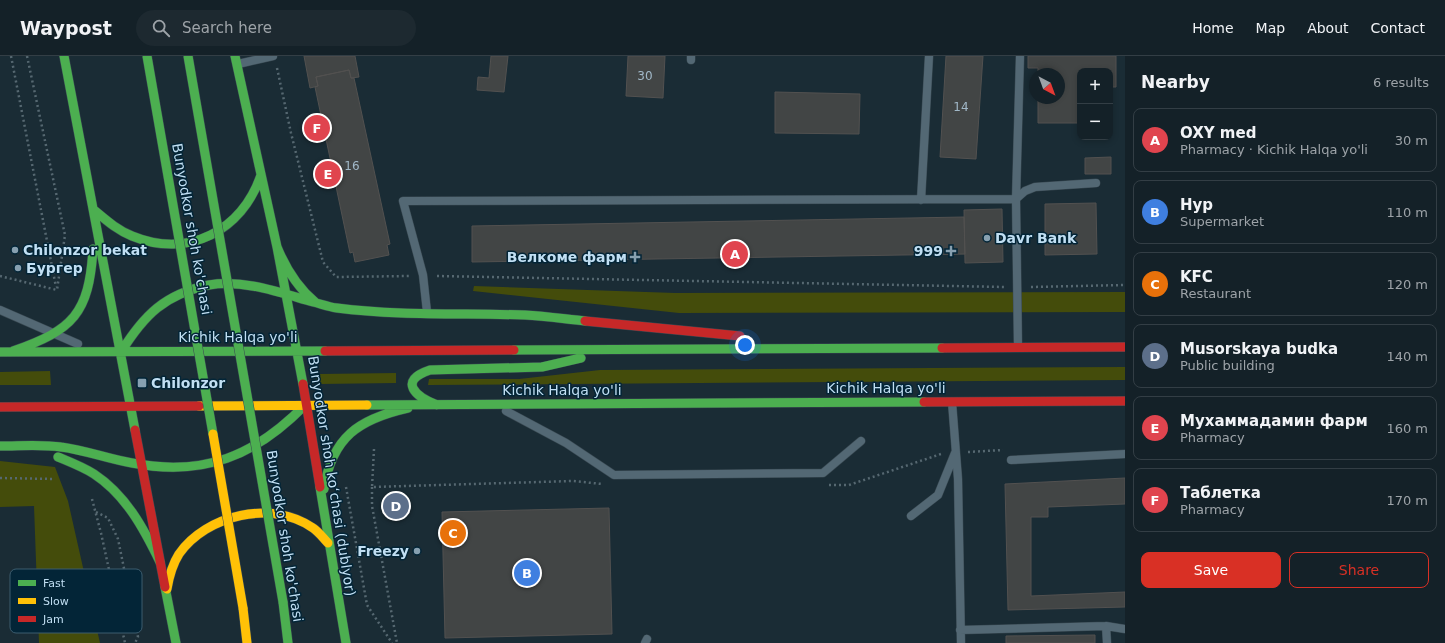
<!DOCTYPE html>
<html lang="en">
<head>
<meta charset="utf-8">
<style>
  :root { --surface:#142128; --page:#1d2930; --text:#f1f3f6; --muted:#9da3a8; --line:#333e45; --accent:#d93025 }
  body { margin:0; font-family:"DejaVu Sans",sans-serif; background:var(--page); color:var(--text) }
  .controls { position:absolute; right:12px; top:12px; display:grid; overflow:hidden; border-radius:8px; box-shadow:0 2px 6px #0003 }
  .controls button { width:36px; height:36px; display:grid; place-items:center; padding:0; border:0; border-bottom:1px solid var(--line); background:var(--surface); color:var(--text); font:20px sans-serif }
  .compass { position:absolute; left:1029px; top:12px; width:36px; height:36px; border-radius:50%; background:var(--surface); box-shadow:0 2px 6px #0003; rotate:139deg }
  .you { position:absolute; left:745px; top:289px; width:14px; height:14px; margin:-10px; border:3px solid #fff; border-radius:50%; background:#1a73e8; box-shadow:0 0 0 6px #1a73e833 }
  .badge { display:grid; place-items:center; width:26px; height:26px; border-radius:50%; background:var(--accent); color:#fff; font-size:13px; font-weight:700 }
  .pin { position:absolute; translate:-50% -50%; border:2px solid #fff; box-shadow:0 1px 4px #0006 }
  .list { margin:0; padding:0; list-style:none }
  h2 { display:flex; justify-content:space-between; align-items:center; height:52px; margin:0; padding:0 16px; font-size:17px }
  h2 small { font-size:13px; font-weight:400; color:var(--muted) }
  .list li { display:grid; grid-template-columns:26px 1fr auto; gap:12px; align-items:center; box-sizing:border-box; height:64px; margin:0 8px 8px; padding:0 8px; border:1px solid var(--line); border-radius:8px }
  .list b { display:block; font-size:15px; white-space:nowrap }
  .list p { margin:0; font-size:13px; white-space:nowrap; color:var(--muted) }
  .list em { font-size:13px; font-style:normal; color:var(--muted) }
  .actions { display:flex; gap:8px; padding:12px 16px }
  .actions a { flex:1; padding:9px 0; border:1px solid var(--accent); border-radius:8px; text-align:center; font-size:14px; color:var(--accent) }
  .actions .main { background:var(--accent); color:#fff }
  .icon { flex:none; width:22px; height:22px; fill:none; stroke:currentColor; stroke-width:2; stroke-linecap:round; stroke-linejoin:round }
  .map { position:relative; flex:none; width:1125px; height:587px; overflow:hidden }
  header { display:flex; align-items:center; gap:24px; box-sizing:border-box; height:56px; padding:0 20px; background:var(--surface); border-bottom:1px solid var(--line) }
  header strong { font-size:19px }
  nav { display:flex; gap:22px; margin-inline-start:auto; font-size:14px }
  .search { width:280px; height:36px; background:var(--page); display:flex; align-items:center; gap:10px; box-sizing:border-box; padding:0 14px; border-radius:22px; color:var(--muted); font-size:15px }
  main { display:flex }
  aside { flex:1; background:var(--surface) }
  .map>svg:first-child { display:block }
</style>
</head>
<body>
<header>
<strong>Waypost</strong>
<div class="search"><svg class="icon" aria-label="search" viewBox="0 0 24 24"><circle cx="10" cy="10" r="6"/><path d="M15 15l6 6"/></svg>Search here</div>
<nav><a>Home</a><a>Map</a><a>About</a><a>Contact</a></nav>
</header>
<main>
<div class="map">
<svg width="1125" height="587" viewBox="0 0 1125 587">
  <rect width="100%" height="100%" fill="#1a2c35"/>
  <path fill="#444c0b" d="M474 230 675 237 1125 236V256L679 257 473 235Z
    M1125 311V324L428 329 429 323H519L600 314Z
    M50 315 51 329H0V316Z
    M396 317V327L320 328 317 326 316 323 317 320 320 318Z
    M0 405 55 411 68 445 100 587H39L34 450 0 451Z"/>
  <path fill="#424545" stroke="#525150" d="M304 0H355L359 21 351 22 349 14 316 21 318 30 310 32Z
    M491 0H508L504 36 477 34 478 21 489 22Z
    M628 0H665L663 42 626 40Z
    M946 0H983L976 103 940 101Z
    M1028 0H1116V31H1110V15H1080V67H1038V42H1059V18H1038V12H1028Z
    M349 14 351 22H354L390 188 387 189 389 199 355 206 353 196 350 197 315 31 318 30 316 21Z
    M775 36 860 38 859 78 775 77Z
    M1111 101V118H1085V102Z
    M1096 147 1097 198 1045 199V148Z
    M1002 153 1003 206 965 207 964 154Z
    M964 161 965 198 472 206V170Z
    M1125 422V448L1048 451V461H1031V540L1125 536V551L1008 554 1005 428Z
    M609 452 612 578 445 582 442 456Z
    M1095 579V587H1006V580Z"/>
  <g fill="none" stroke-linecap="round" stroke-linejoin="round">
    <g stroke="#394952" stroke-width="9">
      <path id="lane" d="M691 4V0
        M238 8 273 0
        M921 144 929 0
        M0 254 78 288
        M427 256 423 219 403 145 1016 143 1025 135 1035 131 1096 127
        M1018 291 1016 143 1020 0
        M952 346 958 423 961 587
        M506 355 566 387 614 419 823 417 861 385
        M1011 404 1125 398
        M911 460 938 439 955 397
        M1106 570 1107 587
        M960 574 1106 570 1125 573
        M645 587 647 583"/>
    </g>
    <g stroke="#394952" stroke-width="10">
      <path id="fast" d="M64 0 135 374
        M235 0 277 191 303 328
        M94 154C106 164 117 174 132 180 188 203 242 175 261 119
        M277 191C286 213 297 231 315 246
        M514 294 942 292
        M13 295C73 274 89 258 93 193
        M0 296 325 295
        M121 296C144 259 165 238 209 229 244 223 281 237 313 246 321 248 329 251 337 252 399 260 462 257 525 259 545 260 565 263 585 265
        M367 349 924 346
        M437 349C416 341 397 325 430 314L542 311 581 302
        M0 390C20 390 41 388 61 391 85 394 108 403 132 407 204 421 255 400 305 349
        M58 401C70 406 83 411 94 418 126 439 144 473 160 506
        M320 431 346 587
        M324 433C332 381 359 363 408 352
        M165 531 176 587
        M283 546 288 587"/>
    </g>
    <g stroke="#394952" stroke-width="10">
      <path id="slow" d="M199 350 367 349
        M167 533C169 521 172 509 179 498 206 459 272 443 313 472 319 476 323 482 328 487
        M243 552 247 587"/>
    </g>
    <g stroke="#394952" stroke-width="10">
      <path id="jam" d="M585 265 740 280
        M942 292 1125 291
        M325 295 514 294
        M303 328 320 431
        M924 346 1125 345
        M0 351 199 350
        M135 374 165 531"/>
    </g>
    <path stroke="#566871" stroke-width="2.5" stroke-dasharray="2 3" stroke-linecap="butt" d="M11 0 56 231
      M27 0 65 179 57 234
      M277 12 291 77 323 206 336 221 410 220
      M0 220 57 234
      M437 220 1004 231
      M1031 231 1125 229
      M374 393 372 431 573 425 602 428
      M968 396 1003 394
      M0 422 55 423
      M829 429H849L941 398
      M346 431 367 549 392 587
      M372 431V450L397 587
      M92 443 101 477 125 587
      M96 456 108 462 118 483 138 581 135 587"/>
    <use href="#lane" stroke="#536874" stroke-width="8"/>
    <use href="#fast" stroke="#4caf50" stroke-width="9"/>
    <use href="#slow" stroke="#ffc107" stroke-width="9"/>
    <use href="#jam" stroke="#c62828" stroke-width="9"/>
    <g stroke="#394952" stroke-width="10" stroke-linecap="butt">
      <path id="fast-bridge" d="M147 0 213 378
        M188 0 283 546"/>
    </g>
    <g stroke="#394952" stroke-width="10" stroke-linecap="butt">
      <path id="slow-bridge" d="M213 378 243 552"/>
    </g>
    <use href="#fast-bridge" stroke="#4caf50" stroke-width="9"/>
    <use href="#slow-bridge" stroke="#ffc107" stroke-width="9"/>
  </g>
  <g fill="#87a0b0" stroke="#032537" stroke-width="1.5">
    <circle cx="987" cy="182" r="4"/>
    <circle cx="15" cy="194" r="4"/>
    <path d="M949 189h4v4h4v4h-4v4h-4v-4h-4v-4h4z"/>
    <path d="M633 195h4v4h4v4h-4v4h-4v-4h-4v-4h4z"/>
    <circle cx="18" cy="212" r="4"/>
    <rect x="137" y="322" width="10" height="10" rx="2"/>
    <circle cx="417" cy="495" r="4"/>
  </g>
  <g text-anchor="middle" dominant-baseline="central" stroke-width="3" stroke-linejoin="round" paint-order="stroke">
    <g font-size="12" fill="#a1b8c8">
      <text x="645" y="20">30</text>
      <text x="961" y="51">14</text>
      <text x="352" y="110">16</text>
    </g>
    <g font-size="14" fill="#c1dff3" stroke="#032537">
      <text transform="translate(192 173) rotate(80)">Bunyodkor shoh ko'chasi</text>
      <text x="238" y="281">Kichik Halqa yo'li</text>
      <text x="886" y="332">Kichik Halqa yo'li</text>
      <text x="562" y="334">Kichik Halqa yo'li</text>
      <text transform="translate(332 420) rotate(81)">Bunyodkor shoh koʻchasi (dublyor)</text>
      <text transform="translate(285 480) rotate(81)">Bunyodkor shoh ko'chasi</text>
    </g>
    <g font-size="14" font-weight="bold" fill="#c1dff3" stroke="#032537" text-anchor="start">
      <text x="995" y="182">Davr Bank</text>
      <text x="23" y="194">Chilonzor bekat</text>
      <text x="943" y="195" text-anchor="end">999</text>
      <text x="627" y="201" text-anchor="end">Велкоме фарм</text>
      <text x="26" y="212">Бургер</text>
      <text x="151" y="327">Chilonzor</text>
      <text x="409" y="495" text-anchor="end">Freezy</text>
    </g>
  </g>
  <rect x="10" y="513" width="132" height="64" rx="6" fill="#032537" stroke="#3c5d6f" stroke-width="1"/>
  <rect x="18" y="524" width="18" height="6" fill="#4caf50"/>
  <rect x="18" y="542" width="18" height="6" fill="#ffc107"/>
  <rect x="18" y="560" width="18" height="6" fill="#c62828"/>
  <g font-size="11" fill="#c1dff3">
    <text x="43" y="531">Fast</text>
    <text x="43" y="549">Slow</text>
    <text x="43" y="567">Jam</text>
  </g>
</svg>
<div class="controls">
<button>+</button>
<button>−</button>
</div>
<svg class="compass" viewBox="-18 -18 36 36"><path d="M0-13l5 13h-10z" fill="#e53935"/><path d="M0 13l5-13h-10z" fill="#9da3a8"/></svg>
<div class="you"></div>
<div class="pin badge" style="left:735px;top:198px;background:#e0444e">A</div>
<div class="pin badge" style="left:527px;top:517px;background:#3f7fe0">B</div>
<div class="pin badge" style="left:453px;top:477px;background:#e8710a">C</div>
<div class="pin badge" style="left:396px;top:450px;background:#5c6f8a">D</div>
<div class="pin badge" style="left:328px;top:118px;background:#e0444e">E</div>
<div class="pin badge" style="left:317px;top:72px;background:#e0444e">F</div>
</div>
<aside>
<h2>Nearby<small>6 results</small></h2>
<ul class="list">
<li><span class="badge" style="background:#e0444e">A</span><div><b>OXY med</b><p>Pharmacy · Kichik Halqa yo'li</p></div><em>30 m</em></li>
<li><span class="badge" style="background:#3f7fe0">B</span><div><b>Нур</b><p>Supermarket</p></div><em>110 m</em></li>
<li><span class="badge" style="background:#e8710a">C</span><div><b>KFC</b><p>Restaurant</p></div><em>120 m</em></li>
<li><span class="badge" style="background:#5c6f8a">D</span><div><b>Musorskaya budka</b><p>Public building</p></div><em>140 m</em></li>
<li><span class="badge" style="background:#e0444e">E</span><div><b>Мухаммадамин фарм</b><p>Pharmacy</p></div><em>160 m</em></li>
<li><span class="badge" style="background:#e0444e">F</span><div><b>Таблетка</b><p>Pharmacy</p></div><em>170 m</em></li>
</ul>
<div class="actions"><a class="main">Save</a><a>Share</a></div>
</aside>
</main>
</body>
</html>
